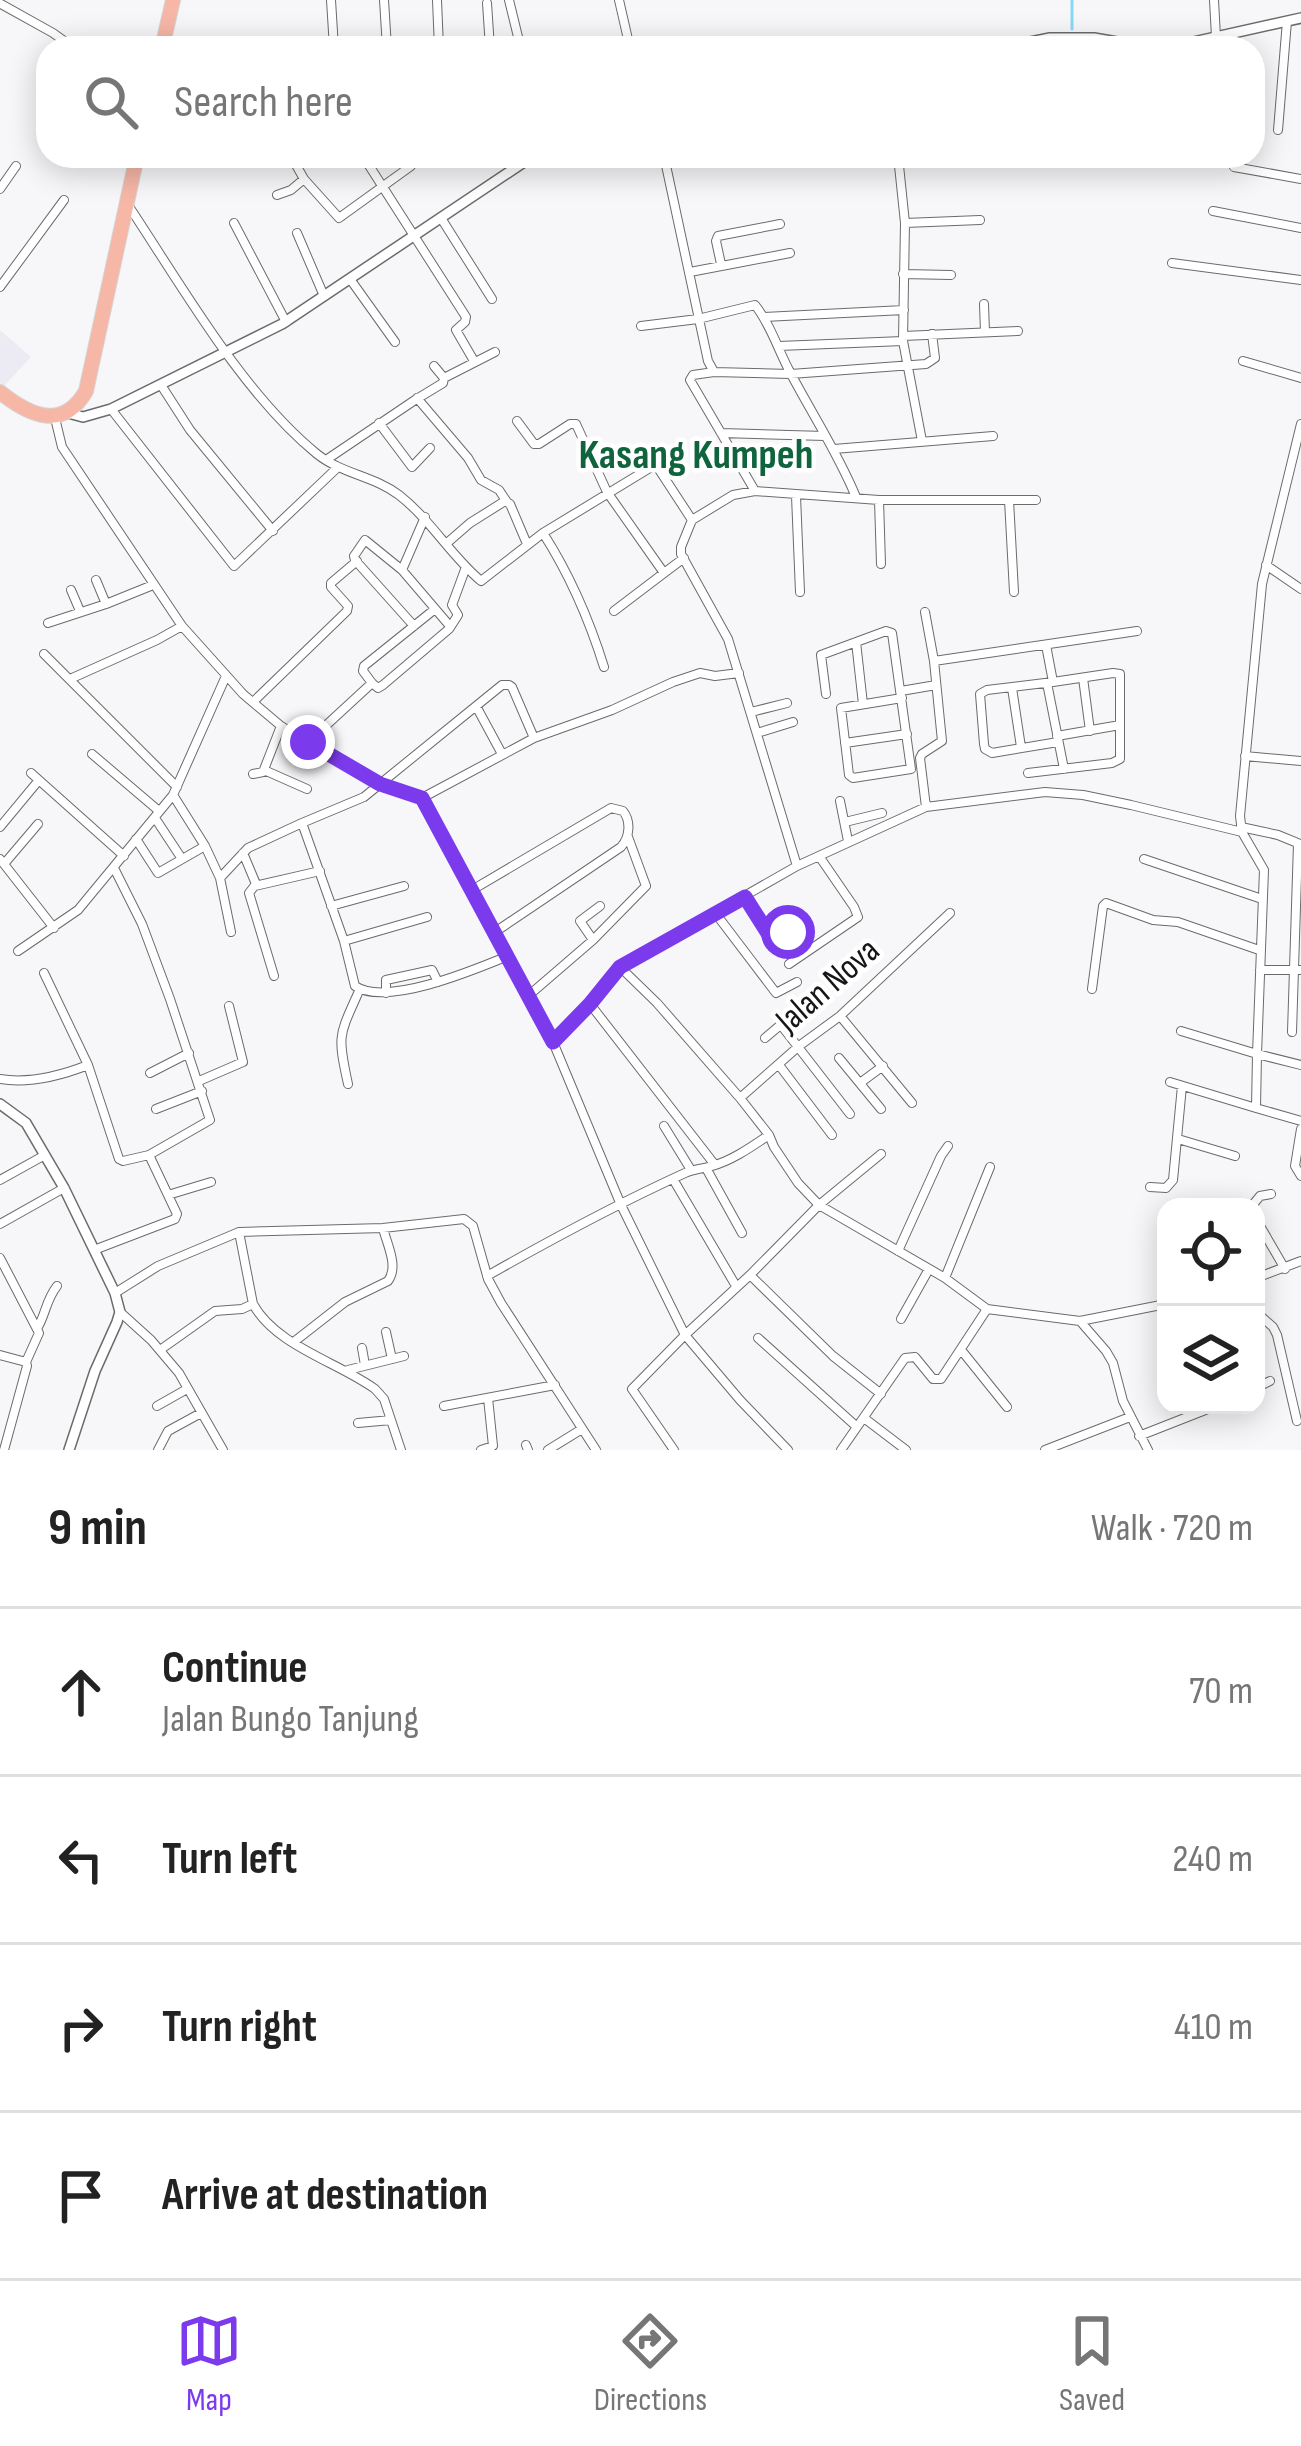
<!DOCTYPE html>
<html lang="en">
<head>
<meta charset="utf-8">
<style>
  :root { --surface:#fff; --page:#f6f6f6; --text:#222; --muted:#767676; --line:#e0e0e0; --accent:#7c3aed }
  body { margin:0; font-family:"Sofia Sans Condensed",sans-serif; background:var(--page); color:var(--text) }
  .controls { position:absolute; right:36px; bottom:36px; display:grid; overflow:hidden; border-radius:24px; box-shadow:0 6px 30px #0003 }
  .controls button { width:108px; height:108px; display:grid; place-items:center; padding:0; border:0; border-bottom:3px solid var(--line); background:var(--surface); color:var(--text); font:60px sans-serif }
  .stop { position:absolute; width:36px; height:36px; margin:-27px; border:9px solid #7c3aed; border-radius:50%; background:#fff }
  .stop.end { background:#7c3aed; border-color:#fff; box-shadow:0 3px 12px #0008 }
  .list { margin:0; padding:0; list-style:none }
  h2 { display:flex; justify-content:space-between; align-items:center; height:156px; margin:0; padding:0 48px; font-size:51px }
  h2 small { font-size:39px; font-weight:400; color:var(--muted) }
  .list li { display:grid; grid-template-columns:78px 1fr auto; gap:36px; align-items:center; box-sizing:border-box; height:168px; padding:0 48px; border-top:3px solid var(--line) }
  .list b { display:block; font-size:45px; white-space:nowrap }
  .list p { margin:0; font-size:39px; white-space:nowrap; color:var(--muted) }
  .list em { font-size:39px; font-style:normal; color:var(--muted) }
  .icon { flex:none; width:66px; height:66px; fill:none; stroke:currentColor; stroke-width:2; stroke-linecap:round; stroke-linejoin:round }
  .map { position:relative; flex:none; width:1301px; height:1450px; overflow:hidden }
  .search { position:absolute; background:var(--surface); box-shadow:0 6px 30px #0003; left:36px; right:36px; top:36px; height:132px; display:flex; align-items:center; gap:30px; box-sizing:border-box; padding:0 42px; border-radius:36px; color:var(--muted); font-size:45px }
  .sheet { height:828px; background:var(--surface) }
  nav { display:flex; justify-content:space-around; align-items:center; box-sizing:border-box; height:168px; border-top:3px solid var(--line); background:var(--surface); font-size:33px; color:var(--muted) }
  nav a { display:grid; justify-items:center; gap:6px }
  nav .on { color:var(--accent) }
  .map>svg:first-child { display:block }
</style>
</head>
<body>
<div class="map">
<svg width="1301" height="1450" viewBox="0 0 1301 1450">
  <rect width="100%" height="100%" fill="#f7f7fa"/>
  <path fill="#ecebf4" d="M0 330 31 357 3 387 0 384Z"/>
  <g fill="none" stroke-linecap="round" stroke-linejoin="round">
    <path stroke="#88d9f6" stroke-width="3" d="M1072 0V29"/>
    <g stroke="#6b6b6d" stroke-width="10">
      <path id="minor" d="M331 0 334 48
        M384 0 387 48
        M437 0 439 48
        M509 0 519 41 539 48
        M619 0 630 48
        M1214 0 1216 37
        M487 3 490 48
        M1 4 53 33 74 48
        M1278 130 1287 21
        M291 156 304 179 339 218 411 166
        M363 156 466 317 465 322 456 330 474 361
        M664 156 708 361 714 372 791 374 926 364 935 358 932 334
        M898 156 905 223 903 341 922 441
        M326 158 331 156
        M1234 167 1301 179
        M0 189 16 166
        M277 195 291 190 304 179
        M128 205C182 286 242 393 317 454 342 474 374 476 399 495 431 520 451 556 481 581L543 533
        M1213 211 1301 228
        M441 218 492 299
        M234 223 286 322
        M905 223 980 220
        M297 233 324 296
        M1172 263 1301 280
        M721 264 716 241 718 236 780 224
        M690 272 790 253
        M903 274 951 275
        M350 279 395 342
        M0 287 64 200
        M984 304 985 332
        M764 317 904 310
        M641 326 698 319 755 305C771 325 778 350 790 372 812 414 838 453 856 497
        M903 336 1018 331
        M779 346 903 341
        M1243 361 1301 378
        M714 372 693 375 690 380 755 491
        M444 378 495 352
        M161 385 190 430 273 531
        M417 398 468 458 481 480 499 490 507 502
        M111 409 234 566 337 468
        M55 418 62 447 182 626 243 694 281 726 333 758 380 784 422 798 553 1042 621 1205 685 1335 632 1389 674 1450
        M517 421 534 444H539L570 424H576L607 492 664 573 684 558
        M379 423 412 467 430 448
        M721 433 825 436
        M834 449 993 436
        M326 460 415 400 443 383 444 378 434 366
        M796 496 800 592
        M879 500 881 564
        M1009 500 1014 592
        M447 543 470 523 505 501 510 504 527 544
        M1266 565 1301 589
        M402 570 425 517
        M96 580 106 604
        M71 590 80 611
        M614 611 664 573
        M925 612 934 661
        M48 623 106 604 153 585
        M414 626 355 560 354 556 365 540 402 570 449 625
        M856 642 863 704
        M1046 645 1053 682 987 690 980 694 984 744 985 749 992 753 1058 742
        M44 654 177 787
        M604 667C589 619 570 575 543 533L653 466 658 468 692 520
        M1083 678 1090 731
        M70 679 157 640 182 626
        M372 683 363 671 364 666 435 609
        M1047 683 1064 769
        M1012 688 1021 747
        M901 691 936 685
        M826 694 821 655 886 631 892 633 911 769 853 778 849 775 841 708 902 698
        M253 702 347 611 348 606 331 587V583L357 561
        M476 706 502 754
        M751 712 787 703
        M757 733 793 722
        M1057 736 1120 725
        M308 742 372 683 378 688 383 685 449 629 458 615 452 605 466 567
        M845 743 907 734
        M92 754 159 811
        M1245 756 1301 761
        M264 770 307 789
        M31 773 124 856
        M1028 773 1112 763 1120 759V674L1113 673 1053 682
        M253 774 263 772 281 726
        M422 798 534 738 612 710 673 682 700 673 715 676 739 673
        M840 801 848 841
        M926 807 920 758 922 754 942 741 934 661 1137 631
        M155 818 182 859
        M845 822 882 813
        M0 827 39 780
        M1241 827 1278 835 1300 844
        M1242 832 1240 816 1262 584 1301 424
        M136 839 158 873 205 846 173 795
        M205 846 220 878 248 848 302 823
        M243 853 256 884 249 893 274 976
        M0 859 54 928
        M1144 859 1262 899
        M4 864 38 824
        M797 866 728 639 681 554V547L692 520 733 495 755 491 879 500H1036
        M220 878 231 932
        M255 886 320 871
        M472 890 611 808 623 811C631 821 630 837 621 847L495 932
        M745 897 771 938 775 939 785 933 792 932 806 951
        M331 906 404 886
        M716 914 776 993 797 982
        M593 940 646 886 628 837
        M344 941 427 917
        M18 951 78 910 173 795 226 676
        M508 956C474 970 386 1007 355 986L344 941 302 823 364 797 502 685H509L512 687 534 738
        M789 964 858 917 854 907 819 856
        M620 967 657 1003 740 1098 769 1135 774 1147 798 1183 819 1205 945 1278 987 1309 1080 1321 1166 1304
        M1260 970H1301
        M44 973 88 1065 119 1159 123 1161 149 1155
        M1092 989 1103 906 1106 903 1153 920 1178 922 1259 950
        M386 993V980L432 970 438 982
        M528 996 593 940 580 921 600 906
        M590 1004 715 1165
        M841 1017 912 1103
        M781 1025 850 1114
        M1181 1031 1257 1054 1256 1108 1301 1121
        M1292 1032 1298 844
        M765 1038 797 1011
        M553 1042 590 1004 620 967 797 866 926 807 1045 792 1083 795 1131 805 1242 832 1264 870 1257 1054 1301 1065
        M839 1058 881 1109
        M779 1065 832 1135
        M150 1073 189 1053
        M0 1079C30 1084 60 1076 88 1065
        M199 1081 243 1062 229 1006
        M1170 1082 1256 1108
        M860 1083 883 1066
        M348 1084C337 1034 339 1036 359 991
        M740 1098 799 1046 840 1016 950 913
        M156 1109 202 1091
        M664 1126 691 1170
        M1301 1129 1295 1166 1301 1176
        M1178 1139 1235 1156
        M706 1168 742 1233
        M673 1179 736 1286
        M0 1180 45 1155
        M1150 1187 1166 1188 1173 1180 1182 1086
        M168 1195 211 1182
        M1251 1207 1260 1196 1271 1194
        M1256 1219 1285 1269
        M0 1224 64 1188
        M239 1232 253 1304C276 1346 338 1362 375 1389L384 1399 401 1450
        M94 1250 175 1219 177 1214 149 1155 210 1120 170 999 142 924 114 868
        M898 1251 941 1156 948 1146
        M0 1258 39 1333 26 1362 27 1366 4 1450
        M750 1275 833 1356 881 1394
        M487 1276C552 1239 617 1204 685 1173 694 1169 702 1169 712 1166 733 1160 751 1147 769 1135
        M945 1278 990 1167
        M1256 1278 1301 1261
        M115 1293 158 1266 239 1232 383 1228 464 1219 473 1226 488 1279 501 1303 596 1450
        M120 1312 151 1340 179 1373 223 1450
        M1256 1312 1273 1327 1277 1335 1297 1421
        M901 1319 929 1269
        M1080 1321 1106 1351 1113 1363 1123 1401 1148 1450
        M38 1327C46 1313 46 1300 57 1286
        M386 1332 392 1359
        M758 1338 857 1427
        M295 1341 345 1302 388 1281C399 1266 387 1245 383 1228
        M362 1348 365 1365
        M160 1350 215 1311 242 1309 253 1304
        M962 1351 1007 1407
        M0 1355 26 1362
        M348 1370 404 1356
        M1256 1388 1270 1381
        M157 1406 187 1389
        M444 1406 555 1385
        M864 1418 906 1450
        M358 1423 391 1420
        M1139 1436 1218 1405
        M526 1445 528 1450
        M158 1450 168 1431 201 1413
        M481 1450 493 1446 488 1398
        M548 1450 582 1429
        M788 1450 740 1400 685 1335 750 1275 819 1205 881 1154
        M841 1450 905 1358 915 1357 933 1379H941L987 1309
        M1045 1450 1130 1417"/>
    </g>
    <g stroke="#6b6b6d" stroke-width="12">
      <path id="tertiary" d="M1001 48 1050 38H1094L1140 46 1171 47 1301 18
        M68 413 83 417 111 409 282 324 533 156
        M0 1104 26 1123 64 1188 115 1293 120 1312 117 1322 95 1371 69 1450"/>
    </g>
    <g stroke="#d5d5d5" stroke-width="16">
      <path id="trunk" d="M162 48 173 0
        M0 392C30 416 63 431 86 391L137 156"/>
    </g>
    <use href="#minor" stroke="#fff" stroke-width="8"/>
    <use href="#tertiary" stroke="#fff" stroke-width="9"/>
    <use href="#trunk" stroke="#f6b7a7" stroke-width="14"/>
  </g>
  <g fill="none" stroke-linecap="round" stroke-linejoin="round">
    <path stroke="#7c3aed" stroke-width="15" d="M308 742 380 784 422 798 553 1042 590 1004 620 967 745 897 771 938 775 940 788 932"/>
  </g>
  <g text-anchor="middle" dominant-baseline="central" stroke-width="9" stroke-linejoin="round" paint-order="stroke">
    <g font-size="36" fill="#161617" stroke="#fff">
      <text transform="translate(828 986) rotate(-41)">Jalan Nova</text>
    </g>
    <g font-size="42" font-weight="bold" fill="#10643d" stroke="#fff">
      <text x="696" y="455">Kasang Kumpeh</text>
    </g>
  </g>
</svg>
<div class="controls">
<button><svg class="icon" aria-label="locate" viewBox="0 0 24 24"><circle cx="12" cy="12" r="6"/><path d="M12 2v4M12 18v4M2 12h4M18 12h4"/></svg></button>
<button><svg class="icon" aria-label="layers" viewBox="0 0 24 24"><path d="M12 4l9 5-9 5-9-5zM3 14l9 5 9-5"/></svg></button>
</div>
<div class="stop" style="left:788px;top:932px"></div>
<div class="stop end" style="left:308px;top:742px"></div>
<div class="search"><svg class="icon" aria-label="search" viewBox="0 0 24 24"><circle cx="10" cy="10" r="6"/><path d="M15 15l6 6"/></svg>Search here</div>
</div>
<section class="sheet">
<h2>9 min<small>Walk · 720 m</small></h2>
<ul class="list">
<li><svg class="icon" aria-label="ahead" viewBox="0 0 24 24"><path d="M12 20V5M6 11l6-6 6 6"/></svg><div><b>Continue</b><p>Jalan Bungo Tanjung</p></div><em>70 m</em></li>
<li><svg class="icon" aria-label="left" viewBox="0 0 24 24"><path d="M17 20v-9H6M10 6l-5 5 5 5"/></svg><div><b>Turn left</b></div><em>240 m</em></li>
<li><svg class="icon" aria-label="right" viewBox="0 0 24 24"><path d="M7 20v-9h11M14 6l5 5-5 5"/></svg><div><b>Turn right</b></div><em>410 m</em></li>
<li><svg class="icon" aria-label="arrive" viewBox="0 0 24 24"><path d="M6 21V4h12l-3 4 3 4H6"/></svg><div><b>Arrive at destination</b></div></li>
</ul>
</section>
<nav>
<a class="on"><svg class="icon" aria-label="map" viewBox="0 0 24 24"><path d="M3 6l6-2 6 2 6-2v14l-6 2-6-2-6 2zM9 4v14M15 6v14"/></svg>Map</a>
<a><svg class="icon" aria-label="directions" viewBox="0 0 24 24"><path d="M12 3l9 9-9 9-9-9zM9 14v-3h6M13 9l2 2-2 2"/></svg>Directions</a>
<a><svg class="icon" aria-label="saved" viewBox="0 0 24 24"><path d="M7 4h10v16l-5-4-5 4z"/></svg>Saved</a>
</nav>
</body>
</html>
